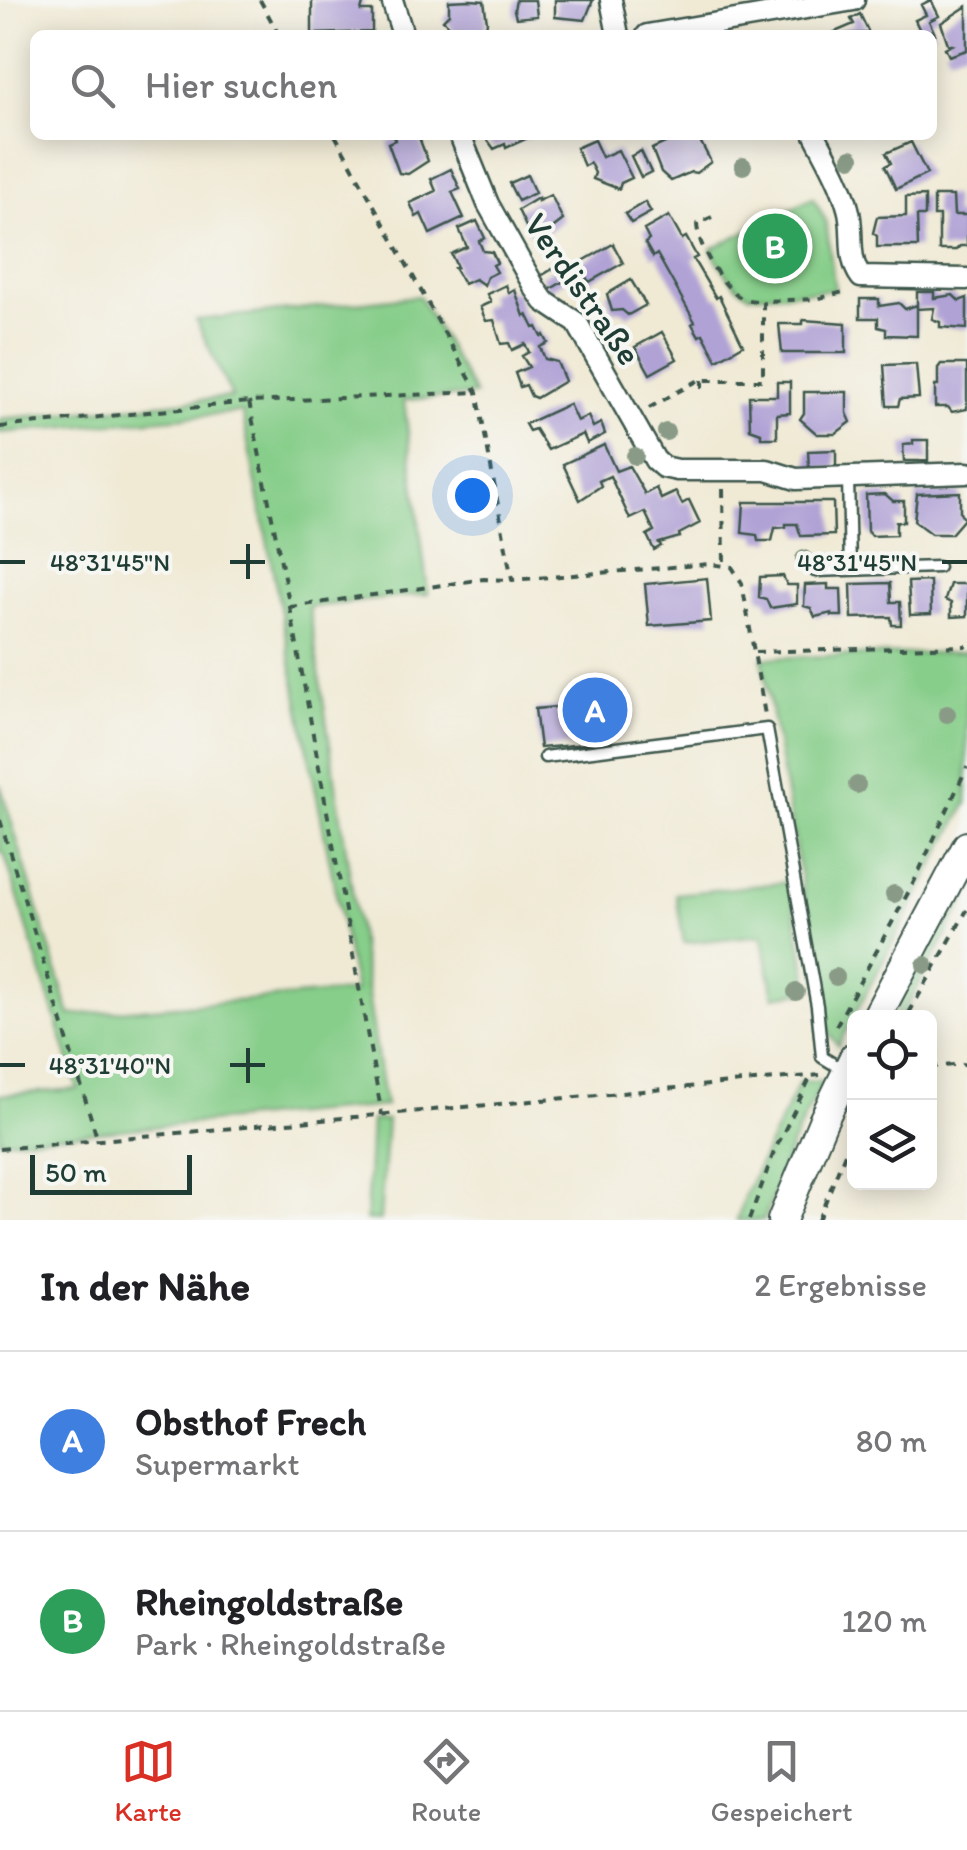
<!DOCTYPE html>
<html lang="de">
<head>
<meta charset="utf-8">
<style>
  :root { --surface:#fff; --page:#f6f6f6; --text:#202124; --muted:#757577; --line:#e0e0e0; --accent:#d93025 }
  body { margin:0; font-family:Itim,sans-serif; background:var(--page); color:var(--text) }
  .controls { position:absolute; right:30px; bottom:30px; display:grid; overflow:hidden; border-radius:15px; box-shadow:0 5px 25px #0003 }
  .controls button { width:90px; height:90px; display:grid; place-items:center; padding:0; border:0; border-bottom:2px solid var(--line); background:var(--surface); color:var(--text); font:50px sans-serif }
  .scale { position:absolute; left:30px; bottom:25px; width:162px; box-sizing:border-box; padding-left:10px; border:5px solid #1f3d34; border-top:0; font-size:28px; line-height:35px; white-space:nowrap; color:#1f3d34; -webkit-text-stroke:8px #f6f6f2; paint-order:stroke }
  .you { position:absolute; left:472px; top:495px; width:35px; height:35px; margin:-25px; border:8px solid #fff; border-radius:50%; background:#1a73e8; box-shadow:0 0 0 15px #1a73e833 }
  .badge { display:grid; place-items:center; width:65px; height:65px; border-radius:50%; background:var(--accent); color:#fff; font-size:32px; font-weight:700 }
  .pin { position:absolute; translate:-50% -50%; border:5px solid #fff; box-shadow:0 2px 10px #0006 }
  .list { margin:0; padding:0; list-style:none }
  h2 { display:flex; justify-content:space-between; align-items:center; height:130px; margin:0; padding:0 40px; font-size:42px }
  h2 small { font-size:32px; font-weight:400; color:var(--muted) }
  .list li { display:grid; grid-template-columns:65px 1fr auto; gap:30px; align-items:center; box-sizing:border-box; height:180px; padding:0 40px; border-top:2px solid var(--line) }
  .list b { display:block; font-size:38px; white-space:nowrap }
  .list p { margin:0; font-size:32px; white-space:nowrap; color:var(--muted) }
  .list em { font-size:32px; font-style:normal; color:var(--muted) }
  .icon { flex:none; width:55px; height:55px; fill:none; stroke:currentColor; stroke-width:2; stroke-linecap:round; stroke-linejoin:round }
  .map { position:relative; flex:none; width:967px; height:1220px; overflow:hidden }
  .search { position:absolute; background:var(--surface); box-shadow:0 5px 25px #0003; left:30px; right:30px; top:30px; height:110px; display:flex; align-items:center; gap:25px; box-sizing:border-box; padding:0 35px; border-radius:15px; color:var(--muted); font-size:38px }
  .sheet { height:490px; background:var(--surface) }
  nav { display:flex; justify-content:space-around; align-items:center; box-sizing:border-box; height:140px; border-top:2px solid var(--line); background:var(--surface); font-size:28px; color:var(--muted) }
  nav a { display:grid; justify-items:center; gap:5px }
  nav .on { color:var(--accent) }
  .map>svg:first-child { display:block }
</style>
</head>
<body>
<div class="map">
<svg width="967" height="1220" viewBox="0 0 967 1220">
  <rect width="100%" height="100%" fill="#f6f6f2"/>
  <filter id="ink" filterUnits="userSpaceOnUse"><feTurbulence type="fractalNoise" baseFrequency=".01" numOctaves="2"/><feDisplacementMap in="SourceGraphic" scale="20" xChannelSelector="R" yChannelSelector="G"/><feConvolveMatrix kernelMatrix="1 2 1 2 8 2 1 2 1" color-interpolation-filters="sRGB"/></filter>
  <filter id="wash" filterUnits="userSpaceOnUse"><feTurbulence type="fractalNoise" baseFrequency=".0048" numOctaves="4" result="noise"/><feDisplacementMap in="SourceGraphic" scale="40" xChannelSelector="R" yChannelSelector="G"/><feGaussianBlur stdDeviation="2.25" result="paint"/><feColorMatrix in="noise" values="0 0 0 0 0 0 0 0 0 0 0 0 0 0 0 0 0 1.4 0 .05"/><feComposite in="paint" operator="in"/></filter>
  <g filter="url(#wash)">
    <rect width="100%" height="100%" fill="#f0ead5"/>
    <path fill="#87ce8a" stroke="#53865f" stroke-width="2.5" d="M813 198 826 221 835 290 749 295C731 283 721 268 711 249Z
      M419 296 475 395 404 400 428 594 309 607 385 1106 0 1141V1095L78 1089 4 853 0 852V784L70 1015 355 991 242 412 0 433V419L232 397 196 320Z
      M967 652V803L838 1046 828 1032 762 658Z
      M967 877V897L901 1017 892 1018Z
      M789 882 810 991 774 996 762 935 684 943 676 894Z
      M800 1081 822 1082 790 1148 764 1220H737L745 1194Z
      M371 1120H387L380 1220H366Z"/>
    <g id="blocks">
      <path fill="#b0a2d5" d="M312 0H364L361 11H372V32L312 34Z
        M470 0 484 1 487 22 484 35H452V28L443 20 449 14V1Z
        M516 0H535L537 16 516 18 514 10Z
        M555 0H593L585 20 555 17Z
        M931 0 939 16 929 21 935 34 922 35 915 20 926 15 921 5Z
        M967 6V50L949 56 945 48 952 45 948 44 941 23Z
        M860 14 869 33 828 35 854 24 851 19Z
        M394 135H418L428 161 408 174 399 173 388 143 395 140Z
        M484 135H534L506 148 505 144 494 149Z
        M682 135H697L711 162 696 173 691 172 671 181 661 172 652 149Z
        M594 140 602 157 618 150 632 178 621 183 619 189 593 179 595 173 590 163 584 166 576 148Z
        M911 142 927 174 896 189 885 166 891 163 886 153Z
        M641 151 651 172 641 177 631 156Z
        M451 169 460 189 452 192 464 218 430 234 421 214 416 217 410 203 436 191 431 179Z
        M527 175 535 193 518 201 509 183Z
        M551 195 563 220 546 233 540 231 530 235 518 210 538 198V201Z
        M925 196V216H917L918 247H877V236L873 233 877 217 906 216V197Z
        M934 196H953L954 215H967V246H960L956 250H939V216H934Z
        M645 202 651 212 631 223 625 214Z
        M669 216 682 239 686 237 697 257 693 259 716 298 719 296 743 345 717 360 703 334 699 336 692 324 695 322 657 254 653 257 645 243 649 240 644 230Z
        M477 221 485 238 479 241 483 251 492 252 497 263 493 265 497 272 487 277 484 285 475 279 464 284 454 268 457 267 451 254 467 247 459 229Z
        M613 244 623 263 589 282 578 264Z
        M556 267 564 281 549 290 541 276Z
        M631 280 646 305 628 315 622 310 612 311 607 294Z
        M506 285 509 293 515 290 524 316 527 314 534 328 537 327 542 337 544 335 548 343 540 347 545 359 557 362 565 381 536 398 531 396 526 385 520 387 515 373 529 367 522 356 529 352 525 344 512 350 509 343 501 344 494 320 486 321 480 307 491 302 487 294Z
        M917 292H934V298L953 295 959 301 967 298V329L940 327V322L932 319 934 308 917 309Z
        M860 299H879V306L899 303 905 309 917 305V336L886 335V329L878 327V318H860Z
        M803 320 846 323V353H782L779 324H803Z
        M662 332 677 359 650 374 635 347Z
        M916 364 919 398 900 399 898 406H887L884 365Z
        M941 364H967V409L952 412 948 407H935V386H938V368Z
        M777 382H790V413L777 414V438H761V433L750 429 749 396H777Z
        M804 392H847V413L851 422 835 434H817L800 419 804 413Z
        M569 404 577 421 588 416 593 427 601 423 605 434 587 443 583 434 548 450 535 429 529 431 525 424Z
        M913 440H928V461H904L903 445 913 444Z
        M604 445 616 471 629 466 645 494 656 488 661 499 676 492 682 504 689 500 700 523 679 534 680 537 659 543 661 546 654 550 647 535 654 531 645 512 630 519 610 476 599 481 601 486 580 500 563 464Z
        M836 450V468L809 469 808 451Z
        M960 492V512L964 519 951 534H931L914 521 917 494Z
        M885 494 893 501H904V522H896V535L871 536 867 531 866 495Z
        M744 502H833L834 535 801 536 797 524H786V527L775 528 772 541H758L757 535 742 533Z
        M783 576 787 585H797V604L770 608 766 599 759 597 760 577Z
        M707 578 711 621 649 626 645 584Z
        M930 581 931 614 910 615 908 582Z
        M890 583 891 602H900L901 625H892L891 617 852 618 851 584Z
        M828 584V589H841L842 616H832V613L815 617 811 608 804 606 805 585Z
        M950 584H967V616L951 617V603L945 600Z
        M623 701 625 727 595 730 596 743 540 748 535 709Z"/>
    </g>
  </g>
  <g filter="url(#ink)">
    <use href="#blocks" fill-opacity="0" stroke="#3e574c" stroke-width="2.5"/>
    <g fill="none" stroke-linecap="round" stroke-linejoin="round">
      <g stroke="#3e574c" stroke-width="15">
        <path id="lane" d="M848 478 850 569
          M815 571 938 567
          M545 757 767 729 817 1006 822 1057 845 1071"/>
      </g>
      <g stroke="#3e574c" stroke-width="25">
        <path id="street" d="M392 0 403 35
          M611 0 618 35
          M647 35 854 0
          M460 135 488 204 535 288 544 301 577 323 655 460 663 467 677 470H767L796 479 967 473
          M815 135C827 158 841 182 848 208 855 230 846 257 861 277L967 279"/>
      </g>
      <g stroke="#3e574c" stroke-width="32">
        <path id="secondary" d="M876 1018 967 846
          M782 1220 823 1121 854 1057"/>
      </g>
      <path stroke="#3e574c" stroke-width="4" stroke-dasharray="8 8" stroke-linecap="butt" d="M260 0 279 35
        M335 135 477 392 512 580 710 564 732 567 742 583 765 715
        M712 217 697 224C698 247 720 282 738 296 745 301 755 301 763 301
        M702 380V395
        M249 402 290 607 382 1115
        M649 408 699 380H763V301L816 299 847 291
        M0 427 249 402 477 392
        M723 489 724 564
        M290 607 484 579 512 580
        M755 652 967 646
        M0 820 98 1141
        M909 1013 967 910
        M836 1026 915 880 967 767
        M930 1067 967 1064
        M0 1149 820 1075
        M749 1220 774 1152 812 1074
        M818 1220 854 1131"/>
      <use href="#lane" stroke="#fff" stroke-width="10"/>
      <use href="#street" stroke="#fff" stroke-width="20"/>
      <use href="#secondary" stroke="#fff" stroke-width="28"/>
    </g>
    <g fill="#899b86">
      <circle cx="851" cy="158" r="9"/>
      <circle cx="743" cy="166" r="9"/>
      <circle cx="666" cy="432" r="9"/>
      <circle cx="635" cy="456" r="9"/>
      <circle cx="804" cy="559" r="9"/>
      <circle cx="947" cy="714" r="9"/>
      <circle cx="857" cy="785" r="9"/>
      <circle cx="894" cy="894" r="9"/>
      <circle cx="925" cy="965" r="9"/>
      <circle cx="836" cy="977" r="9"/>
      <circle cx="796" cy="992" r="9"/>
    </g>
  </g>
  <path fill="none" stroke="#1f3d34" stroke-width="4" d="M248 544V579M0 562H25M230 562H265M942 562H967M248 1048V1083M0 1065H25M230 1065H265"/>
  <g text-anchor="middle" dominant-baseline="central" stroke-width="8" stroke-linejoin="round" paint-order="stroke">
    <g font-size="35" fill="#1f3d34" stroke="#f6f6f2">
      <text transform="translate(583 289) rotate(55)">Verdistraße</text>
    </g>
  </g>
  <g font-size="25" text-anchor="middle" fill="#1f3d34" stroke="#f6f6f2" stroke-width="8" stroke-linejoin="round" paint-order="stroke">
    <text x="110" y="571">48°31'45"N</text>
    <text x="857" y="571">48°31'45"N</text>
    <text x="110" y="1074">48°31'40"N</text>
  </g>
</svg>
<div class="controls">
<button><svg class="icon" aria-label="locate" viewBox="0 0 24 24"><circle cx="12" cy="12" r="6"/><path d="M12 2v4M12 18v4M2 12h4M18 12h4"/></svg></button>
<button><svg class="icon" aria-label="layers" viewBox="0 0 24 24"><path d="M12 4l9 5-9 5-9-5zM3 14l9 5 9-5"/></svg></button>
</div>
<div class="scale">50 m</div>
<div class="you"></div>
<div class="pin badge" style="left:595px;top:710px;background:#3f7fe0">A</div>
<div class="pin badge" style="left:775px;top:246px;background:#2e9e5b">B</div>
<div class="search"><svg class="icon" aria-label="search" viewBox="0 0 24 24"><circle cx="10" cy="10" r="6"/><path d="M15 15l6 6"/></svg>Hier suchen</div>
</div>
<section class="sheet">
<h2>In der Nähe<small>2 Ergebnisse</small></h2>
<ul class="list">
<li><span class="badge" style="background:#3f7fe0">A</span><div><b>Obsthof Frech</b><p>Supermarkt</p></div><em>80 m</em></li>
<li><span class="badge" style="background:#2e9e5b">B</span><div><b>Rheingoldstraße</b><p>Park · Rheingoldstraße</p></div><em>120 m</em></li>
</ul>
</section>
<nav>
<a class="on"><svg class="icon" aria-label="map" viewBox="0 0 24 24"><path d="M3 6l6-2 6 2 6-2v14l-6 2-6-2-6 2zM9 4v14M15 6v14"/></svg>Karte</a>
<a><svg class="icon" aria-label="directions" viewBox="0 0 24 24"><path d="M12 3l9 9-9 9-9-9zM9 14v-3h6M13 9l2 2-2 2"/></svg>Route</a>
<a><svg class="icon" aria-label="saved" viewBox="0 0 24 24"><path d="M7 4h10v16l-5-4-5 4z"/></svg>Gespeichert</a>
</nav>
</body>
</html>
